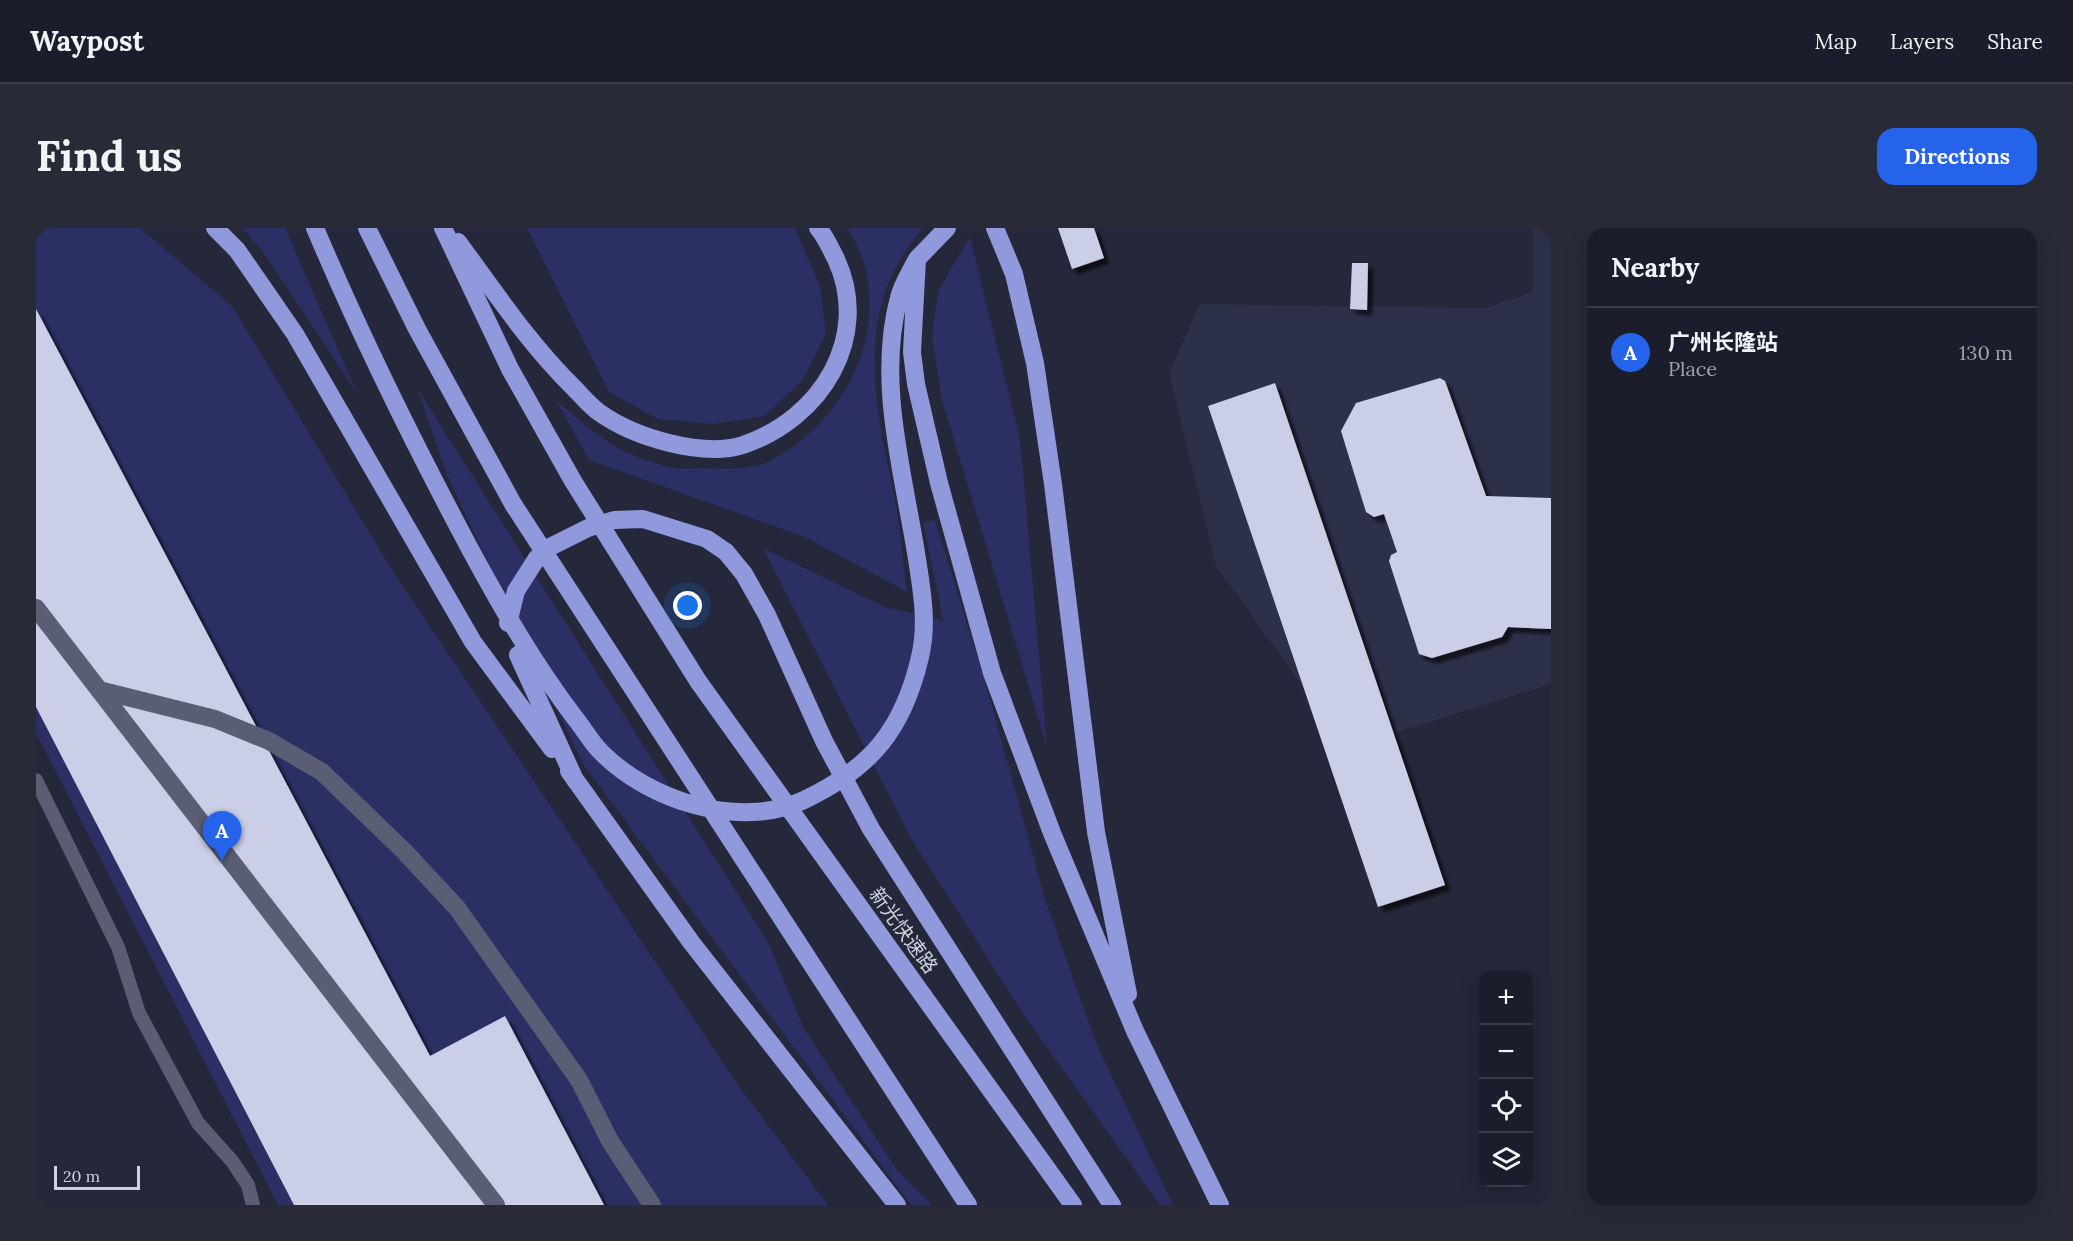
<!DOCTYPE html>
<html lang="en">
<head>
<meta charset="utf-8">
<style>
  :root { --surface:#1c1d2c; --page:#292a38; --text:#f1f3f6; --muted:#a0a2a9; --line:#3a3b48; --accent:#2563eb }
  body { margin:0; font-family:Lora,"Noto Sans SC",serif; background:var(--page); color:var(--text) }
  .controls { position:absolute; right:18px; bottom:18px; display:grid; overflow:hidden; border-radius:12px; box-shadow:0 6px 24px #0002 }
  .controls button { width:54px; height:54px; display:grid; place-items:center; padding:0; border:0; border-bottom:2px solid var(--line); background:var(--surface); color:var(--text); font:30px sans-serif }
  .scale { position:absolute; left:18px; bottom:15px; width:86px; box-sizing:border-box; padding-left:6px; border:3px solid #d0d3df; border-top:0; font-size:16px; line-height:21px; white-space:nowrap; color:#d0d3df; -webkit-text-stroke:4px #25273a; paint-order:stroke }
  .you { position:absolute; left:652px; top:378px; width:21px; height:21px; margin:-15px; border:4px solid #fff; border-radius:50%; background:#1a73e8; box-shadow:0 0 0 9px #1a73e833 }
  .badge { display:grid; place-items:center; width:39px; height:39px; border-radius:50%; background:var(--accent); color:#fff; font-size:20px; font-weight:700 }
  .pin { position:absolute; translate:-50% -50px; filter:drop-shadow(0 2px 3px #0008) }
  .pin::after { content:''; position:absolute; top:32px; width:21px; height:18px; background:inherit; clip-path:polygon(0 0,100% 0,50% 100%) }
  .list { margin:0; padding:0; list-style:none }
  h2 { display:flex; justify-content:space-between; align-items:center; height:78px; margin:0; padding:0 24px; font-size:26px }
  h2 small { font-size:20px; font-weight:400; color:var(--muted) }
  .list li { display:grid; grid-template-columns:39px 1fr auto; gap:18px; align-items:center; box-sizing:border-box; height:90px; padding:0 24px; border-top:2px solid var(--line) }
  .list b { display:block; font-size:22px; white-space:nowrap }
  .list p { margin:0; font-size:20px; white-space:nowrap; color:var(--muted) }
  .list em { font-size:20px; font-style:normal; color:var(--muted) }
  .icon { flex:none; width:33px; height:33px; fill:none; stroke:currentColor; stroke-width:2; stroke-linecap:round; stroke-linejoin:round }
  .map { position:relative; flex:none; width:1515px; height:977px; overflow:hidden; border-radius:18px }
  header { display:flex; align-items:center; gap:36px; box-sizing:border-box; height:84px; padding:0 30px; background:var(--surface); border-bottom:2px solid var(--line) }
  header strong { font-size:28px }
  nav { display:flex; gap:33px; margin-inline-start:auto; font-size:21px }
  .intro { display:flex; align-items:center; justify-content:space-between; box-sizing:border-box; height:144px; padding:0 36px }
  h1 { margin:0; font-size:42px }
  .button { padding:15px 27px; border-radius:18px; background:var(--accent); color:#fff; font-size:21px; font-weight:700 }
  main { display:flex; gap:36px; padding:0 36px }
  aside { flex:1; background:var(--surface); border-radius:18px; box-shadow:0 6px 24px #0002 }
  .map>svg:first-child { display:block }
</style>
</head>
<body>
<header>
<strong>Waypost</strong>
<nav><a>Map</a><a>Layers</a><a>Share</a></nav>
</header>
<div class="intro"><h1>Find us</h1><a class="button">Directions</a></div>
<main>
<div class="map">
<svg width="1515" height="977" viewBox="0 0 1515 977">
  <defs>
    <filter id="shadow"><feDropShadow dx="5.5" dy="5.5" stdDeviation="1.5" flood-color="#0009"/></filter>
  </defs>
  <rect width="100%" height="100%" fill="#25273a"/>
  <path fill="#2c3049" d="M1497 0H1515V456L1311 520 1180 338 1133 145 1164 76 1449 80 1497 64Z"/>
  <path fill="#2b2f63" d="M0 0H104L196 78 353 337 699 853 792 977H242L0 505Z
    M206 0H249L321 165 225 21Z
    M491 0H759L784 58 790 106 767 151 729 188 677 196 622 191 573 164Z
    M811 0H887C870 21 855 44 847 71 825 146 851 222 863 296 866 319 868 341 871 364L769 309 553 232 520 172C538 187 557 205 577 217 592 227 615 234 633 239 643 242 658 240 669 240 689 241 718 242 736 232 817 189 865 81 811 0Z
    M934 9 984 210 1011 519 906 172 896 109 902 63Z
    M381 160 732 714 768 801 861 942 896 977H875L547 536 411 247Z
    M899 292 951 460 1009 671 1060 815 1137 977H1124L990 790 876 612 727 320 849 379 907 392 887 294Z"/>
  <path fill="#cacfe7" filter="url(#shadow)" d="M1022 0H1058L1068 30 1036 41Z
    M1316 35H1332L1331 82 1314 81Z
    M0 81 394 828 469 788 568 977H258L0 479Z
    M1404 150 1409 153 1450 268 1515 270V401L1472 399 1466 409 1396 430 1383 426 1353 333 1355 327 1361 324 1348 286 1338 289 1330 284 1305 203 1320 175Z
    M1239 155 1409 657 1342 679 1172 178Z"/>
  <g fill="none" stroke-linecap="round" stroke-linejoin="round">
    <path stroke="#5a5e74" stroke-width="14" d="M0 552 82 719 103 785 162 895 196 933 212 957 217 977"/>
    <path stroke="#5a5e74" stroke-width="18" d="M0 380 460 977
      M63 462 179 491 233 513 286 544 368 623 421 680 543 852 574 913 616 977"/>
    <path stroke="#8f99dc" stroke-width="18" d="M179 0 201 22 259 106 437 414 516 521
      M279 0C325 109 378 216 434 321 466 380 498 436 539 490 548 501 555 514 565 524 613 573 704 602 768 572 835 540 867 502 884 429 892 396 886 364 881 331 868 247 840 154 863 70 866 56 875 43 881 31
      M331 0 381 101 477 276 932 977
      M407 0 474 141 537 253 662 453 1037 977
      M911 0 881 31 876 124 880 156 903 255 956 445 1016 605 1099 803 1184 977
      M959 0 978 46 999 135 1017 256 1060 604 1092 766
      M422 14C459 64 493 116 538 160 546 168 554 178 564 185 598 209 666 230 707 217 785 191 836 109 800 31 794 20 790 9 782 0
      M472 395 480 363 501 330 514 319 552 300 578 292 607 291 671 311 690 324 708 346 731 387 788 513 835 601 1076 977
      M482 427 539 552
      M533 543 655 714 861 977"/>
  </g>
  <g text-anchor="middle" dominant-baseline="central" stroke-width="6" stroke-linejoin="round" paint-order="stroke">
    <g font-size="20" fill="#d0d3df" stroke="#25273a">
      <text transform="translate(868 702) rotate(54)">新光快速路</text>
    </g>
  </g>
</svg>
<div class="controls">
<button>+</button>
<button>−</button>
<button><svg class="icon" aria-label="locate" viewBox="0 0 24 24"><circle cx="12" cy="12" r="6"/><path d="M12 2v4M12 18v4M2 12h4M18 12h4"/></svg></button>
<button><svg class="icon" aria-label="layers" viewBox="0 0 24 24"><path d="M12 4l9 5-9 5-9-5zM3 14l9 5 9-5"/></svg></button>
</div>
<div class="scale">20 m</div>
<div class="you"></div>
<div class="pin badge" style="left:186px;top:633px">A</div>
</div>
<aside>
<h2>Nearby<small></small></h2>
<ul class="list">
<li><span class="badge">A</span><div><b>广州长隆站</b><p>Place</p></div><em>130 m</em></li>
</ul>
</aside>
</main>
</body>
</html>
